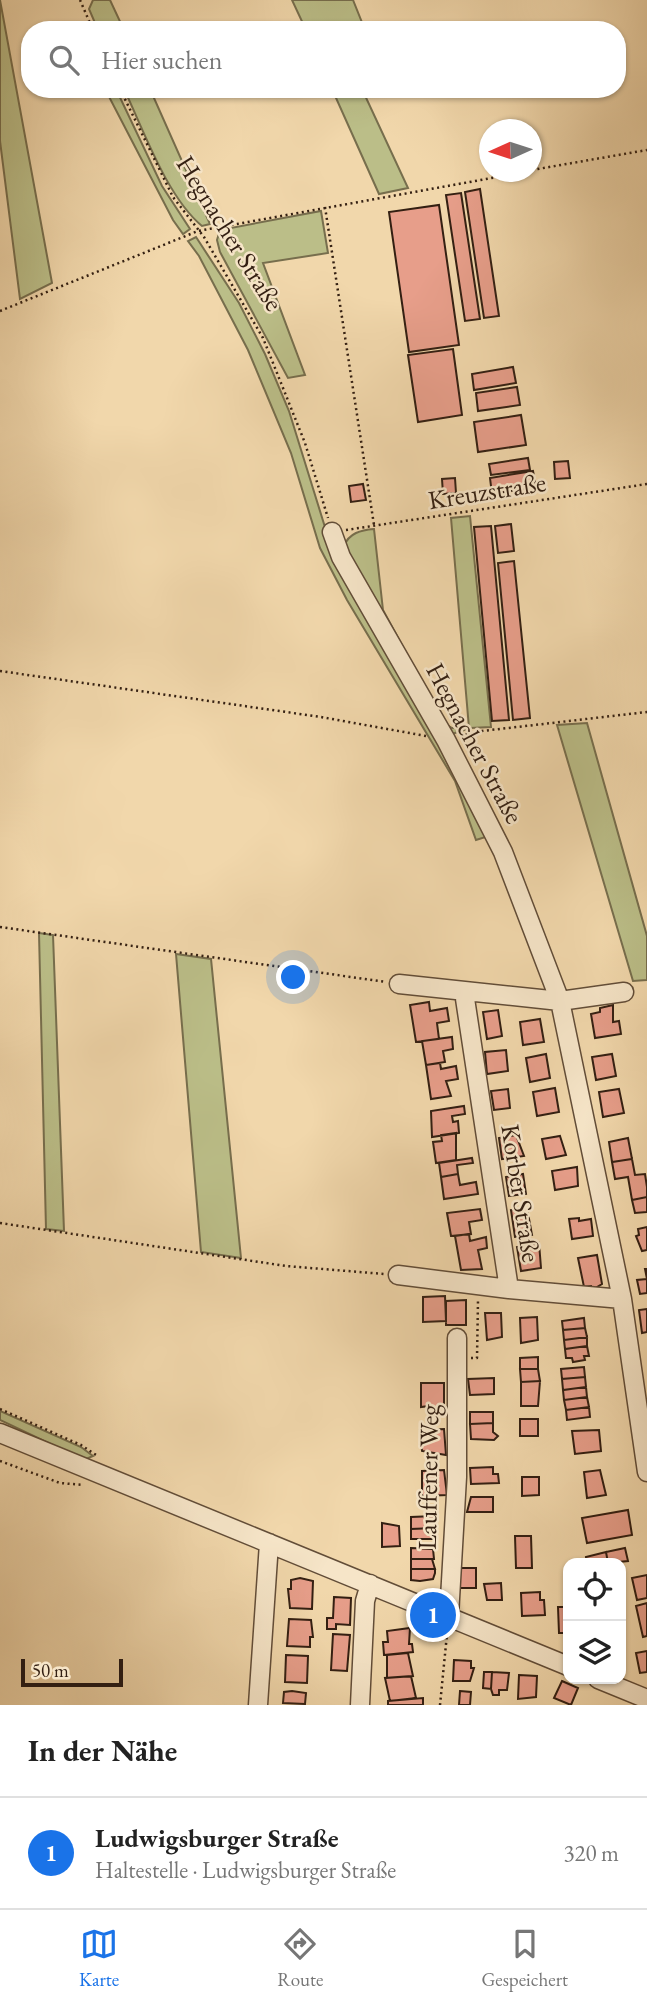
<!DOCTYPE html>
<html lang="de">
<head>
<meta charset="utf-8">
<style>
  :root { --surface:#fff; --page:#f6f6f6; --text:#222; --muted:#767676; --line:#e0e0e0; --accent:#1a73e8 }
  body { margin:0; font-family:"EB Garamond",serif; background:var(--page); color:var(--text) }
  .controls { position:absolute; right:21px; bottom:21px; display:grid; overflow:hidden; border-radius:14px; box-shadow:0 2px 5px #0004 }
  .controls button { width:63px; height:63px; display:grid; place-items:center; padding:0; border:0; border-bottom:2px solid var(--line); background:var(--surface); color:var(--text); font:35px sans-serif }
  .compass { position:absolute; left:479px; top:119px; width:63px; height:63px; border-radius:50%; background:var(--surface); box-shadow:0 2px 5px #0004; rotate:267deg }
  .scale { position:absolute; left:21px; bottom:18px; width:102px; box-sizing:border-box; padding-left:7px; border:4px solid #331f12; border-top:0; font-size:19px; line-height:24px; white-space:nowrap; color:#331f12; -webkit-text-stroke:5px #f6e5c8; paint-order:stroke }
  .you { position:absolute; left:294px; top:978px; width:24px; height:24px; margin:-18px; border:5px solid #fff; border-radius:50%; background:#1a73e8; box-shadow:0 0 0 10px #1a73e833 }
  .badge { display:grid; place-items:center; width:46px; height:46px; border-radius:50%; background:var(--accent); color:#fff; font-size:23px; font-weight:700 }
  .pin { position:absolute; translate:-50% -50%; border:4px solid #fff; box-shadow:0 2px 7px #0006 }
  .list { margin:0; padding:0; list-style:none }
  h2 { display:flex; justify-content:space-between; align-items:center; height:91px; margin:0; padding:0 28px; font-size:30px }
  h2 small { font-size:23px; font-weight:400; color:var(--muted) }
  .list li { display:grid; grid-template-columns:46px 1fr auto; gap:21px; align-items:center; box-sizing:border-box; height:112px; padding:0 28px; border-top:2px solid var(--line) }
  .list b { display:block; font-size:26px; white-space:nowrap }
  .list p { margin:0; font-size:23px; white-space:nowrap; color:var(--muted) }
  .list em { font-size:23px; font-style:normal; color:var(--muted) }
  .icon { flex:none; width:38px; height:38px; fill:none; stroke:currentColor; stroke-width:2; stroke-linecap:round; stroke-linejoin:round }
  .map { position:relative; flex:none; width:647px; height:1705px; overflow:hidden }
  .search { position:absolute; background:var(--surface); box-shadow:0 2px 5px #0004; left:21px; right:21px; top:21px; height:77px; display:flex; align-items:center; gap:18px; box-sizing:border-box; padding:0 24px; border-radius:28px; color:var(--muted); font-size:26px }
  .sheet { height:203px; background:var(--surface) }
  nav { display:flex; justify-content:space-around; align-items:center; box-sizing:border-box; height:98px; border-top:2px solid var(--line); background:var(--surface); font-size:19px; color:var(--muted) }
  nav a { display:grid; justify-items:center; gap:4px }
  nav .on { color:var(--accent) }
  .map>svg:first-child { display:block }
</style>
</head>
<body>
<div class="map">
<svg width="647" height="1705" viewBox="0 0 647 1705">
  <rect width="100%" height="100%" fill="#f1d7ab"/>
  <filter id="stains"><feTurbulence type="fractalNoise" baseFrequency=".00286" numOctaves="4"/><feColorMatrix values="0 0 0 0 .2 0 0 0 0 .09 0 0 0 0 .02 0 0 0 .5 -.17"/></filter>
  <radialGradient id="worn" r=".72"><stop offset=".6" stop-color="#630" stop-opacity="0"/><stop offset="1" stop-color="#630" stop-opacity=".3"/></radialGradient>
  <path fill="#bbbe88" stroke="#776e4d" stroke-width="2" d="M0 0 52 283 20 299 0 141Z
    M93 0H110L124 30H98L89 9Z
    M292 0H353L365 30H306Z
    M105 89H116L162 186 190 229 183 234 173 220Z
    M124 89H150L210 224 202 226C167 197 144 131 124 89Z
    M332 89H362L408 188 379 194Z
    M321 211 328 253 263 263 305 375 288 378 220 252 217 240 220 230Z
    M196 237 239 303 265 354 289 411 333 553 492 835 476 840 455 781 347 600 320 548 291 453 248 350 199 256 188 241Z
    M470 516 491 727 470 728 449 735 344 546C349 533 361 530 374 529L383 610 444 723 452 728H469L451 518Z
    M587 723 647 936V980L633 981 557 725Z
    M39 933 53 935 64 1231 46 1229Z
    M176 954 211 959 241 1258 201 1252Z
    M0 1411 81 1447 93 1456 84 1460 0 1420Z"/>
  <path fill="#e79e8a" stroke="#331f12" stroke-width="2" d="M480 189 499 316 484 318 465 192Z
    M461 193 480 319 465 321 446 195Z
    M439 205 459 345 409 352 389 212Z
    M453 349 462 415 418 422 408 355Z
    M513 367 516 383 474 390 472 374Z
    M517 387 520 405 478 411 476 393Z
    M521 415 526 445 478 452 474 422Z
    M528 458 530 470 491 475 489 464Z
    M568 461 570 478 555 479 554 462Z
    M533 471 536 487 492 494 490 478Z
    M455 478 456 493 443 494 442 479Z
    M363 484 366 500 351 502 349 486Z
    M511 524 514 551 498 553 495 526Z
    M491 526 509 720 492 721 474 527Z
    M514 561 530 718 513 720 498 563Z
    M429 1002 430 1011 447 1008 449 1021 437 1023 439 1039 416 1042 410 1005Z
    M613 1005V1022L619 1021 621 1034 595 1038 591 1014 600 1012V1008Z
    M498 1010 502 1036 487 1039 483 1012Z
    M540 1019 544 1042 523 1045 520 1022Z
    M452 1037 453 1049 443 1051 445 1062 426 1065 422 1041Z
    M506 1050 508 1071 487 1074 485 1052Z
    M546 1054 550 1078 530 1082 526 1058Z
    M612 1054 616 1076 596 1080 592 1057Z
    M440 1063 441 1069 456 1066 458 1079 446 1081 451 1096 431 1099 426 1065Z
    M555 1088 559 1112 537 1116 533 1092Z
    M508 1089 510 1108 494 1110 491 1091Z
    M619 1089 624 1113 603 1117 599 1092Z
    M464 1106 465 1114 452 1116 453 1122 458 1121 459 1133 432 1137 431 1111Z
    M456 1133V1160L436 1163 433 1142 442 1141 441 1135Z
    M516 1135 524 1156 502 1159 499 1138Z
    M560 1136 566 1155 546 1159 542 1139Z
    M628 1138 632 1159 612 1162 609 1142Z
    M472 1158 473 1163 457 1165 458 1174 441 1177 439 1163Z
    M632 1159 635 1175 645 1174 647 1187V1197L632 1200 628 1177 615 1179 612 1162Z
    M577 1167 578 1186 555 1190 552 1171Z
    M458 1174 460 1185 476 1182 478 1194 444 1199 441 1177Z
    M523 1174 526 1194 509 1196 506 1177Z
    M647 1197V1212L635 1213 632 1200Z
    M527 1208 532 1235 515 1237 511 1210Z
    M480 1209 482 1220 469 1222 471 1234 451 1236 447 1213Z
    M579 1218V1221L591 1219 593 1236 572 1239 569 1219Z
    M647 1227V1250L642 1251 636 1236 639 1235 638 1229Z
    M469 1234 470 1241 486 1237 487 1248 478 1250 482 1269 461 1270 455 1236Z
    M539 1243 541 1268 521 1271 517 1247Z
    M597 1255 602 1284 592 1290 591 1286 584 1287 578 1258Z
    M645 1269H647V1293L640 1294 637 1280 647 1279Z
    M445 1296 446 1321 423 1322V1297Z
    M466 1300V1325H446V1301Z
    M647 1309V1332L642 1333 639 1310Z
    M485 1313H501L502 1337 487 1340Z
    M537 1317 538 1340 521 1343 520 1318Z
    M584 1318 585 1328 563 1330 562 1321Z
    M585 1328 587 1337 564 1340 563 1330Z
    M587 1337V1346L565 1349 564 1340Z
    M587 1346 589 1356H584L585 1360 573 1362 572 1358H566L565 1349Z
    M538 1357V1369H520V1358Z
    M584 1367 585 1377 562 1379 561 1369Z
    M520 1369H538L540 1381 521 1382Z
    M585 1377 586 1387 563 1390 562 1379Z
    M494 1378V1394L470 1395 468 1379Z
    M540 1381 538 1406H521V1382Z
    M421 1383H444V1406L429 1410V1406L421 1407Z
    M586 1387 587 1397 564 1400 563 1390Z
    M587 1397 589 1407 566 1410 564 1400Z
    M589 1407 590 1417 567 1420 566 1410Z
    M470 1412H493V1423L470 1424Z
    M520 1419H538V1436H520Z
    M493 1423V1432L498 1436 494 1440 471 1439 470 1424Z
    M444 1429 446 1455 422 1451 420 1430Z
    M599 1430 601 1451 575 1454 572 1431Z
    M493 1467V1474H498L499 1483 471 1484 470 1468Z
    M444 1470 447 1495 422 1496V1471Z
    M600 1470 606 1495 587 1498 584 1472Z
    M522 1477H539V1495L522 1496Z
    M471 1497H493V1512H467Z
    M628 1510 632 1535 587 1543 582 1518Z
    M435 1516V1528L411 1529V1517Z
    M382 1523 399 1526 400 1546 382 1547Z
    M435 1528 432 1539H411V1529Z
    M515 1536H531L532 1568H516Z
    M411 1548 433 1549 434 1559H411Z
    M625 1548 628 1561 608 1563 606 1552Z
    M606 1552 608 1563H587L586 1557Z
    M411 1559H432L435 1569H411Z
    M460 1568H476V1588H460Z
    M411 1569H435V1573L433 1579 420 1581 411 1580Z
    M647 1575V1598L637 1600 632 1578Z
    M300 1578 313 1581 312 1609 290 1608 288 1589H291V1580Z
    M501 1583 502 1600H487L484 1584Z
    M540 1592V1600H544L545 1615 522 1616 521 1593Z
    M334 1597 351 1598 350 1625 336 1624V1629H327V1618H333Z
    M647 1603V1636L643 1637 636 1606Z
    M558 1607H568V1633H559Z
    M289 1619 311 1620 313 1637H310V1647L287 1646Z
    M410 1628 409 1644H412L413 1652 384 1655 383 1642H388L387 1631Z
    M333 1634 350 1635 347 1671 331 1670Z
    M647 1651V1672L640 1673 636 1653Z
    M408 1653 413 1676 387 1678V1655Z
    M286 1655 308 1656 307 1683 285 1682Z
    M454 1660 471 1661V1668H474L470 1681H453Z
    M484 1672H492L491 1689 483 1688Z
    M492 1672 509 1673 507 1690H499V1695H493L491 1689Z
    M519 1675 537 1676 536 1697 518 1699Z
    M411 1676 416 1698 390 1701 385 1678Z
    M562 1681 578 1688 571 1705 554 1698Z
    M292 1691 306 1693 305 1704 283 1703 284 1692Z
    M460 1691 471 1692 470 1705H459Z
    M423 1698V1705H388V1701Z"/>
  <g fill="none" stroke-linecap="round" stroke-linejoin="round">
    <g stroke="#624d38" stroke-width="21">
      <path id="minor" d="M332 532 341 557 446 740 503 852 560 1001 622 1299 647 1472
        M399 984 560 1001 624 992
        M464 992 509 1289 622 1299
        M398 1275 509 1289
        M0 1433 568 1666
        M449 1616 457 1477V1338
        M598 1679 647 1699
        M258 1705 269 1543
        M360 1705 365 1601 370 1584"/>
    </g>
    <path stroke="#331f12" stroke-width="2.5" stroke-dasharray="2 3.5" stroke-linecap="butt" d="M80 0 93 30
      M120 89 173 197 204 237 263 338 305 443 328 518
      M532 170 647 150
      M325 207 374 525
      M0 311 198 231 525 172
      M346 530 647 484
      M0 671 321 717 426 736
      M460 736 482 731 647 712
      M0 927 386 982
      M0 1223 286 1266 384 1274
      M471 1358H477L478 1301
      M0 1409 81 1445 96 1455
      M0 1461 60 1483 84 1485
      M440 1705 447 1634"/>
    <use href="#minor" stroke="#f6e5c8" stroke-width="18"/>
  </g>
  <g text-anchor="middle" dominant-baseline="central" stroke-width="5" stroke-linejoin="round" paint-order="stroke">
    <g font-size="26" fill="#331f12" stroke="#f6e5c8">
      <text transform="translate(230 233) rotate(58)">Hegnacher Straße</text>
      <text transform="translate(487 491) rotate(-9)">Kreuzstraße</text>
      <text transform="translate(475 743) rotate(62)">Hegnacher Straße</text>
      <text transform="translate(521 1193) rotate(81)">Korber Straße</text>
      <text transform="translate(428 1477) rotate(-89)">Lauffener Weg</text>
    </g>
  </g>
  <rect width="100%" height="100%" filter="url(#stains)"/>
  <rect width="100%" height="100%" fill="url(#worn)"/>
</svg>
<div class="controls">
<button><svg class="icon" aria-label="locate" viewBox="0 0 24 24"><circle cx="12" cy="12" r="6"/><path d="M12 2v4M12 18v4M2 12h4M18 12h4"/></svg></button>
<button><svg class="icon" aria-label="layers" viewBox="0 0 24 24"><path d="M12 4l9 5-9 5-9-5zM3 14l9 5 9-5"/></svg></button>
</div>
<svg class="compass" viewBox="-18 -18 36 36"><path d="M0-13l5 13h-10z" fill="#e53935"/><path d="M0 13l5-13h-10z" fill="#767676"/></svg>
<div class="scale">50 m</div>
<div class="you"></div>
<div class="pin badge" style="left:433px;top:1615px">1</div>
<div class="search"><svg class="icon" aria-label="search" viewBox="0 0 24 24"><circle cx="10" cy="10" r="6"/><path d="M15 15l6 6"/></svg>Hier suchen</div>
</div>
<section class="sheet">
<h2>In der Nähe<small></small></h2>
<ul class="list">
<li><span class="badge">1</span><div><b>Ludwigsburger Straße</b><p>Haltestelle · Ludwigsburger Straße</p></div><em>320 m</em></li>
</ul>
</section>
<nav>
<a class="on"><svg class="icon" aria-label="map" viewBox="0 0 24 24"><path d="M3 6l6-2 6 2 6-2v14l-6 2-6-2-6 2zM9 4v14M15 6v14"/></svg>Karte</a>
<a><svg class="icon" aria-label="directions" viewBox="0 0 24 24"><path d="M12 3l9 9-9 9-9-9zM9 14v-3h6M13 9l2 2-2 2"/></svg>Route</a>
<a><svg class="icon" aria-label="saved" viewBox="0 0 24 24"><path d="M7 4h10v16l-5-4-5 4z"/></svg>Gespeichert</a>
</nav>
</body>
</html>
